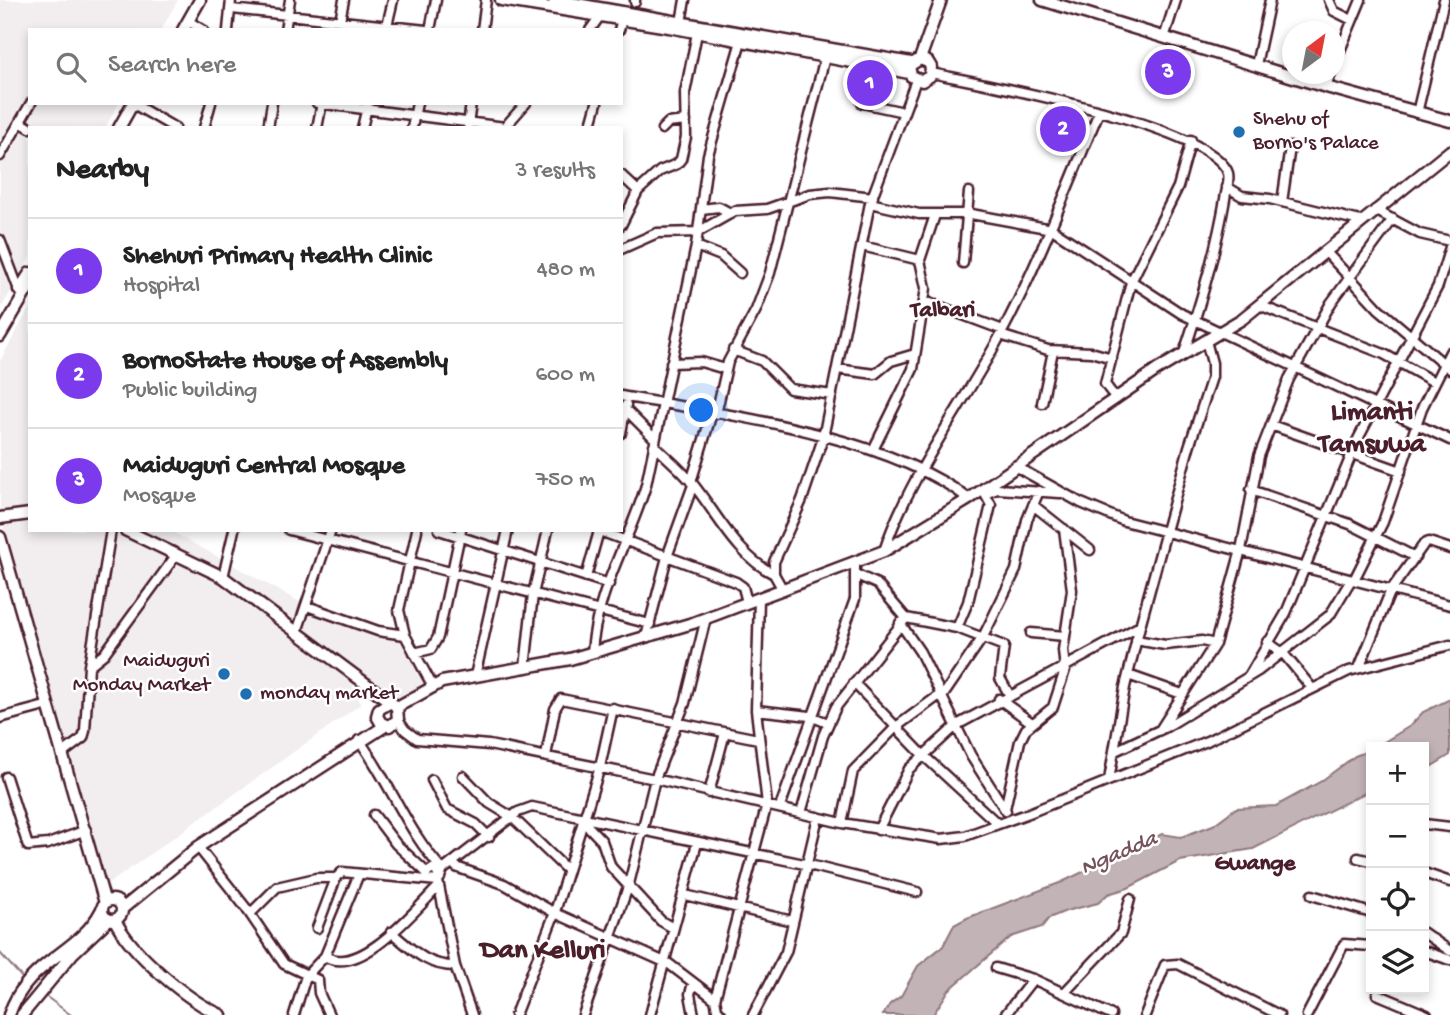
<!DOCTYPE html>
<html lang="en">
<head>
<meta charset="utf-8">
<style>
  :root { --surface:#fff; --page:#f2f2f2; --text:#222; --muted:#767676; --line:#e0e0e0; --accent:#7c3aed }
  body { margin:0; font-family:"Gochi Hand",sans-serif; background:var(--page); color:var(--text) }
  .controls { position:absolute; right:21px; bottom:21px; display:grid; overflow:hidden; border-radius:0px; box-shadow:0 4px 10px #0003 }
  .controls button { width:63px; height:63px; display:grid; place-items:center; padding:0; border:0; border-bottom:2px solid var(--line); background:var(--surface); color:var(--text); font:35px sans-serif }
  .compass { position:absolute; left:1282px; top:21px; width:63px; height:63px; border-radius:50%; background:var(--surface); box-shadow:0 4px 10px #0003; rotate:32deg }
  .you { position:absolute; left:702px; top:411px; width:24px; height:24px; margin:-18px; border:5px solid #fff; border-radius:50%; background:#1a73e8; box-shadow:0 0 0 10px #1a73e833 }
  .badge { display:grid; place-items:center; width:46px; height:46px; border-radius:50%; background:var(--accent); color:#fff; font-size:23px; font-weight:700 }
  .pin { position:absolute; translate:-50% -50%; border:4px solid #fff; box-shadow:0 2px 7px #0006 }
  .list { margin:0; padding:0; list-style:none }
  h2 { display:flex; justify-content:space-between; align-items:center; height:91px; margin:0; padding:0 28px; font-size:30px }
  h2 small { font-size:23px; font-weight:400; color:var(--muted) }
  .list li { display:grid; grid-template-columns:46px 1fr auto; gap:21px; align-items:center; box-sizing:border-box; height:105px; padding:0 28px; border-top:2px solid var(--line) }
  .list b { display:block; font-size:26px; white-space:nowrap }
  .list p { margin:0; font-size:23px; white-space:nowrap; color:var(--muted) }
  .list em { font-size:23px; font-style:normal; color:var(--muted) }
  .icon { flex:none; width:38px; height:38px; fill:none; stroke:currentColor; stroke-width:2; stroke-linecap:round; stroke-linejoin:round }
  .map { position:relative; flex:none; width:1450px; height:1015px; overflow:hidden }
  .search { position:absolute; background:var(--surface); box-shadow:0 4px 10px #0003; left:28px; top:28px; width:595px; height:77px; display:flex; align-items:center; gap:18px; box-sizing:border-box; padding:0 24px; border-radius:0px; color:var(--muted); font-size:26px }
  .panel { position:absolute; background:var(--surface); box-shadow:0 4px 10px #0003; left:28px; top:126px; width:595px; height:406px; border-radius:0px }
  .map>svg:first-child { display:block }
</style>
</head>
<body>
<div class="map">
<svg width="1450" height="1015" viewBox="0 0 1450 1015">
  <rect width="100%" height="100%" fill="#fff"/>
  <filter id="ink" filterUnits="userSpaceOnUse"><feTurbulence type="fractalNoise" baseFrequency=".0143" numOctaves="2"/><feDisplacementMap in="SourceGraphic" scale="14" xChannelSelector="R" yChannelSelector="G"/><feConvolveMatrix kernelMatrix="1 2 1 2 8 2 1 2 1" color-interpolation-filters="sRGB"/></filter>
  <g filter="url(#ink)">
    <path fill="#f2eeef" d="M0 0H178L161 30H30V103H119L105 128H30V258L0 310Z
      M30 307V530H169L307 606 405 635 429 681 393 701 356 680 353 688 361 704 107 885 67 759 0 513V361Z"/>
    <path fill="#c1b3b6" stroke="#91787e" stroke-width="2" d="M1450 699V755L1424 771V747H1376L1410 726 1423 712Z
      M1371 750V790L1253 849 1180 861 1128 888 1108 894 1098 903 1066 911 1049 918 1042 927 1011 937 949 990 933 1015H883L890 1004 901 996 918 966 943 946 954 925 967 918 1062 882 1162 834 1181 837 1213 825 1236 808 1276 806 1320 782 1355 756Z"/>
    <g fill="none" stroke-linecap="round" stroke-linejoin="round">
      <path stroke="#91787e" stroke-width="2" d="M0 953 25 981
        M44 995 71 1015"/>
      <g stroke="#4a1f2b" stroke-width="13">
        <path id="minor" d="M1329 0 1334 11 1352 20
          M635 2V0
          M232 9 426 30
          M188 21 203 30
          M680 28 685 0
          M228 30 231 0
          M285 30 290 0
          M338 30 344 0
          M386 30 393 0
          M430 30 436 0
          M482 30 486 0
          M590 30 600 16
          M619 30 622 20
          M1164 38 1176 0
          M1256 65 1270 0
          M1334 65 1361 0
          M931 73C983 84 1212 125 1228 173 1230 181 1226 191 1225 199 1216 252 1201 302 1184 353
          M1326 87 1331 74
          M317 103 505 127
          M862 103 904 112
          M137 106 175 128
          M1417 113 1444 0
          M20 122 30 128
          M468 125 471 103
          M204 128 211 103
          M268 128 272 103
          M317 128 322 103
          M362 128 368 103
          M412 128 417 103
          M504 128 526 103
          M590 128 597 103
          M662 129 668 123 686 121
          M0 156 31 103
          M621 175 638 191
          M1227 187 1242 196 1270 199 1360 221
          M1282 202 1290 147
          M870 203 919 214H971L1052 229 1182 314 1450 440
          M701 209 719 207 730 213
          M1375 210 1420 234 1450 241
          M621 225 638 191 660 171 677 164 681 159 686 137 685 93 697 33
          M0 240 19 290
          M696 246 721 256 740 273
          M862 246 920 260
          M621 249 657 233 698 232 735 211 767 209 810 194 830 192 873 197
          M1325 251 1379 309 1450 369
          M963 263 969 192
          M925 301 1003 330
          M1259 305 1384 354 1434 382
          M1000 335 1048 350 1091 352 1112 358
          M733 350 762 361 790 389 832 395
          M671 363 701 362 725 369
          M837 369 875 374 891 361 915 354
          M621 396C724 414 887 435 969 499
          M1116 399 1105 384 1131 282 1178 187 1191 140
          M1042 403 1053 351
          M625 409 655 439
          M716 414 728 362 756 310 770 273 825 57
          M1271 425 1401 471
          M621 433 626 405
          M654 445C667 458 682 470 693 484 717 514 738 557 774 574
          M873 450 913 369 926 288 920 260 935 215
          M1015 466 1081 503 1124 521 1450 605
          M691 482 712 413
          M982 490 985 494 997 489 1060 493
          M1251 490 1350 524 1415 557
          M1033 505 1090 550
          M289 530 650 624
          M417 530 399 610 405 635 433 687
          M439 530 609 584
          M597 530 736 582 743 587 747 602
          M884 551C908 478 963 405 1000 336 1039 263 1067 187 1099 112
          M857 575 877 584 906 618 957 628 1004 646 1000 678 1009 694
          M223 577 234 530
          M586 577 599 531
          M1354 580 1383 522 1422 408 1450 352
          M783 590 774 574V562L802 500 823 438 870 203 916 80
          M307 606 378 631 405 635
          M900 623 920 652 971 756 1006 811
          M957 628 968 602 991 505 985 494
          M297 632 331 530
          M1031 633 1065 636
          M646 637 667 557 693 485
          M1136 640 1165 645 1202 641 1215 644
          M1267 642 1283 653 1311 687
          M414 653 431 649 438 637 461 530
          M592 653C595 594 630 540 646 485L696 246 708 155 741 41
          M89 666 104 654 177 554
          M525 668 533 594 548 530
          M1359 668 1391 590 1424 544 1429 542 1450 549
          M1128 675 1182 694
          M475 676 508 530
          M1249 676 1286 613 1358 439 1438 286 1450 247
          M854 683 923 755 998 824
          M942 697 983 637 1016 570 1027 520 1039 491
          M999 699 1032 723
          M756 710 810 716 828 723
          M0 718 49 705
          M398 720 405 730 417 739 489 745 655 779 842 823 941 839 965 836 1029 813 1207 741 1349 671 1450 645
          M1160 730 1215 644 1241 550 1259 456 1289 379 1331 303 1393 219
          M359 740C390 782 407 832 443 870
          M1115 751 1166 727 1258 671 1330 615 1351 580
          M63 753 83 738 85 731 89 666 111 530
          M546 756 555 709 561 699 758 739
          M463 776 489 803 512 817 567 870
          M6 777 28 846 48 844 86 830
          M432 780 447 809 476 824 489 837
          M1109 780 1125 687 1140 626 1189 447 1212 377V363L1206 341
          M709 793 725 733
          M780 807 855 599V565
          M1005 809 1020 741 1026 729 1053 707 1065 670 1063 650 1072 590 1064 529
          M801 813 823 736 836 707 906 618
          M374 815 396 844 427 873 434 868 440 878
          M583 821 602 841 611 867 661 921 673 928
          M842 823 853 771 896 727 941 694
          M1424 824 1450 827
          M878 830 909 769 957 725 1140 626
          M198 847 246 908 284 964 318 980 319 993 329 1015
          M1358 858 1371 861
          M453 862 456 867 504 884 555 913 669 964 715 999
          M1424 873 1450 882
          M685 895 792 921
          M1312 895 1371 913
          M250 914 277 887 316 878H336
          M317 928 336 878 342 872 438 881
          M391 932C412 949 426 966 455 966
          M1424 933 1450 951
          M1424 951 1450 960
          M325 956 359 874
          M996 968 1033 979 1111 1015
          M693 983 690 994 694 1015
          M1064 993 1121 933 1130 899
          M1377 994 1427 1015
          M294 1015 306 976 325 956C360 978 416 909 439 886
          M472 1015 455 966 438 881 443 870 453 862 518 812 532 807 809 865 917 892
          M515 1015 554 915 600 767 613 708
          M583 1015 629 884 655 779 685 703 706 618
          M650 1015 697 843
          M722 1015 717 1009 715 999 767 804 756 710 759 598
          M753 1015 786 952 818 817
          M1005 1015 1033 979
          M1145 1015 1165 965 1178 964 1279 1015
          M1307 1015 1344 944 1371 946"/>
      </g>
      <g stroke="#4a1f2b" stroke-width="15">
        <path id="major" d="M501 0 669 27 909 73
          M554 0 911 63
          M1042 0 1326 87 1450 121
          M183 30 200 0
          M920 59 928 62 931 67 930 76 922 81 911 76 909 66 920 59 941 0
          M119 128 133 103
          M19 290 30 273
          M0 336 30 285
          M0 518 30 514
          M125 530 223 577 397 707 398 720 389 726 381 723 377 716 379 709 389 703
          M0 537 105 903
          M397 707 442 682 570 659 693 623 884 551 969 499 1157 370 1242 319 1450 151
          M102 910a10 10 0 1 1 20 0a10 10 0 1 1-20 0Z
          M122 909 198 847 385 726
          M115 920C131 953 188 1001 221 1015
          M9 1015C28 959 79 954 101 911
          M22 1015 73 953 108 920"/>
      </g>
      <use href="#minor" stroke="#fff" stroke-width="8"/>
      <use href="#major" stroke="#fff" stroke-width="10"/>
    </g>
  </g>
  <g fill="#1f6fb2" stroke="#fff" stroke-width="2.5">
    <circle cx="1239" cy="132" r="7"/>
    <circle cx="224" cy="674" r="7"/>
    <circle cx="246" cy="694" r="7"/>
  </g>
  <g text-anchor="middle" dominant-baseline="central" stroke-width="5" stroke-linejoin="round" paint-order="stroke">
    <g font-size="21" fill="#4a1f2b" stroke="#fff" text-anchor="start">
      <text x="1253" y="120">Shehu of<tspan x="1253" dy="24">Borno's Palace</tspan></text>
      <text x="210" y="662" text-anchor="end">Maiduguri<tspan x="210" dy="24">Monday Market</tspan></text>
      <text x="260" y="694">monday market</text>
    </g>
    <g font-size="23" font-weight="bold" fill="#4a1f2b" stroke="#fff">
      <text x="943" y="311">Talbari</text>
      <text x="1255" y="864">Gwange</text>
    </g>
    <g font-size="23" font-style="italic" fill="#74535c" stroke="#fff">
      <text transform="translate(1119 854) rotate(-23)">Ngadda</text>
    </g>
    <g font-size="28" font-weight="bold" fill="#4a1f2b" stroke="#fff">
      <text x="1372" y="413">Limanti<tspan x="1372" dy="32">Tamsuwa</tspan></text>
      <text x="543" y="951">Dan Kelluri</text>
    </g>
  </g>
</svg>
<div class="controls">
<button>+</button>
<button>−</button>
<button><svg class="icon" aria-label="locate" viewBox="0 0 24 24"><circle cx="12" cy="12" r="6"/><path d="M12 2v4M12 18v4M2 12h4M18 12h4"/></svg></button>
<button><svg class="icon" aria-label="layers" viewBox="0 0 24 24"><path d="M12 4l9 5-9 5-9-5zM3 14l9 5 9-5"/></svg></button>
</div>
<svg class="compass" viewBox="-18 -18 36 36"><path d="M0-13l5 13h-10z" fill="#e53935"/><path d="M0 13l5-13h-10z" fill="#767676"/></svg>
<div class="you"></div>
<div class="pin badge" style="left:870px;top:83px">1</div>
<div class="pin badge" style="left:1063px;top:129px">2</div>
<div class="pin badge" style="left:1168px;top:72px">3</div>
<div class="search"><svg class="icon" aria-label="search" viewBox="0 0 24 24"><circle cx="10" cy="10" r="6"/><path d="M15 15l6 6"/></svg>Search here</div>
<section class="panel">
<h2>Nearby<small>3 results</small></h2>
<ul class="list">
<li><span class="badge">1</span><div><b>Shehuri Primary Health Clinic</b><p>Hospital</p></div><em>480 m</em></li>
<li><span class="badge">2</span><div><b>BornoState House of Assembly</b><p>Public building</p></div><em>600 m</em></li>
<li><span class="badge">3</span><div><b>Maiduguri Central Mosque</b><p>Mosque</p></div><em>750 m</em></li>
</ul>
</section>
</div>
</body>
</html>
